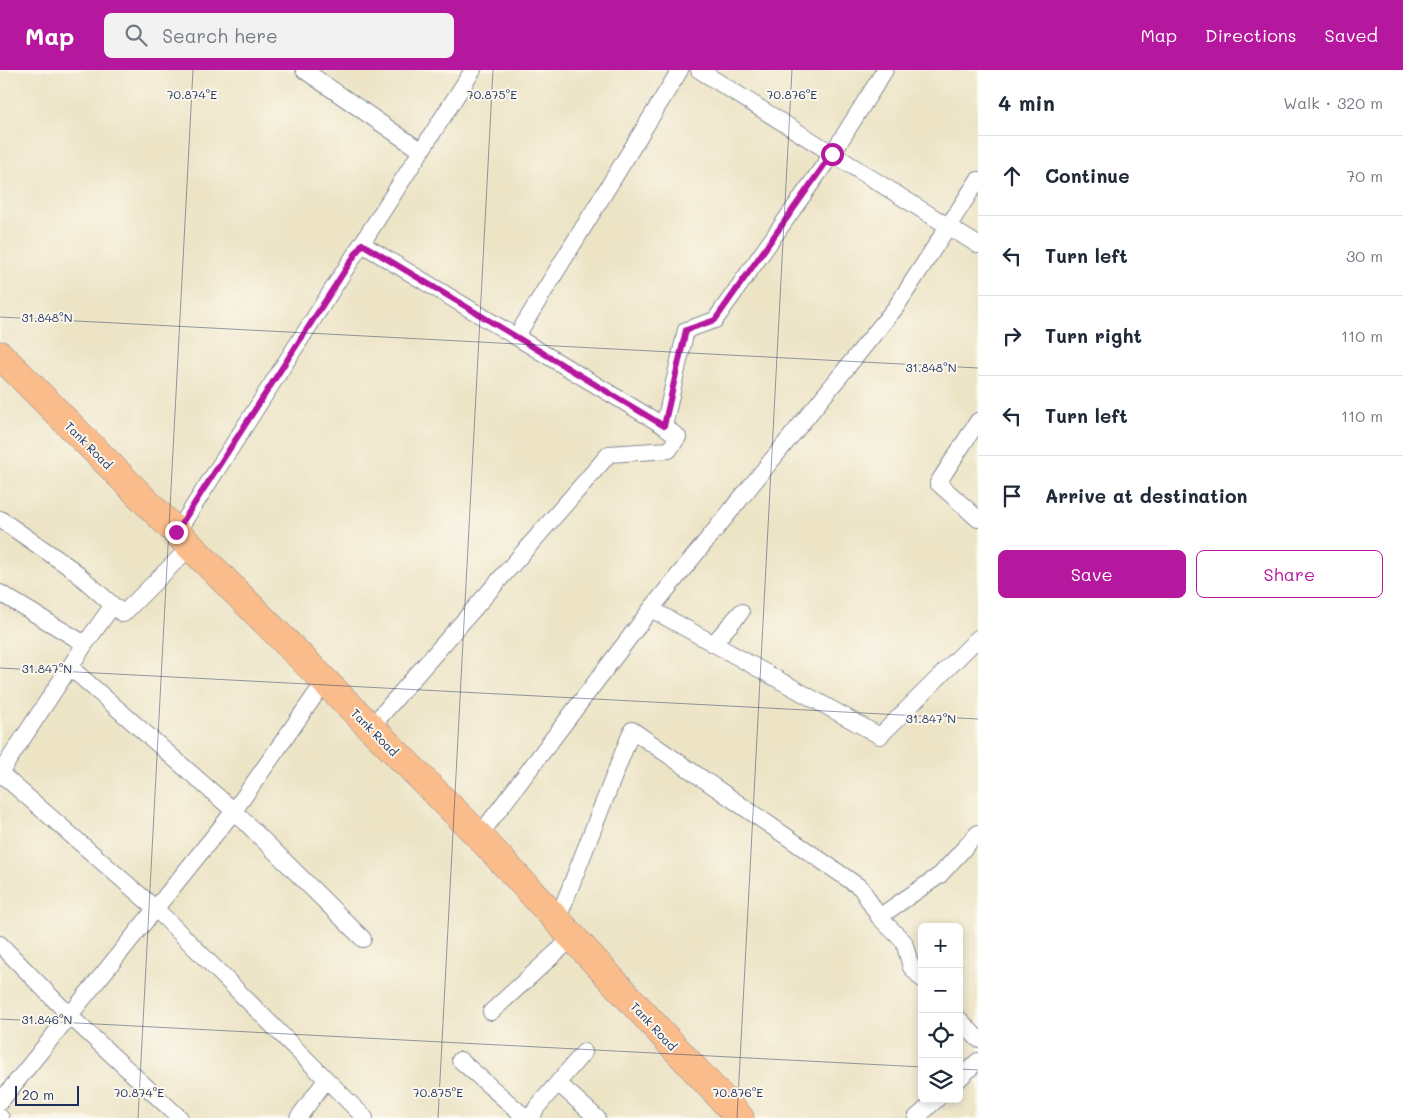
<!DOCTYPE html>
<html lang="en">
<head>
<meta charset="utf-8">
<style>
  :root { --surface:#fff; --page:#f2f2f3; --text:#1f2937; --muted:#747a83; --line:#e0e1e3; --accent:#b5179e }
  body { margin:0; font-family:Mali,sans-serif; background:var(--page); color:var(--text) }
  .controls { position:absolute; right:15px; bottom:15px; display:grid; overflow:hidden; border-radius:8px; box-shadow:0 2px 8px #0003 }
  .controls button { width:45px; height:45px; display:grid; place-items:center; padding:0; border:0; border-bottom:1px solid var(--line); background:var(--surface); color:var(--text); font:25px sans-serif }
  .scale { position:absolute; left:15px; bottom:12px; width:64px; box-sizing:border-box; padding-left:5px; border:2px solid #1b2f5e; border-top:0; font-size:14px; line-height:18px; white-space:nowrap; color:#1b2f5e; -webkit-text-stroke:4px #fbf7ec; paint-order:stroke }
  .stop { position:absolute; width:15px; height:15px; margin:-11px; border:4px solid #b5179e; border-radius:50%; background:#fff }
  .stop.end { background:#b5179e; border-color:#fff; box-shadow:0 1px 5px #0008 }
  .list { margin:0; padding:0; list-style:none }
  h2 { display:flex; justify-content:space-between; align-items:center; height:65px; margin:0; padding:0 20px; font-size:21px }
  h2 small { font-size:16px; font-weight:400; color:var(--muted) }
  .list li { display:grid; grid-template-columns:32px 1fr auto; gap:15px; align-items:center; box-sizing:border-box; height:80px; padding:0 20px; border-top:1px solid var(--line) }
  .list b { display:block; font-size:19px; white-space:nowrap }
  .list em { font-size:16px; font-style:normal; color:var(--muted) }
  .actions { display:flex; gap:10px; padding:15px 20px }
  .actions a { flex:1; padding:11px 0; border:1px solid var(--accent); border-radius:8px; text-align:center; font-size:18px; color:var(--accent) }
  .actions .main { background:var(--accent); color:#fff }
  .icon { flex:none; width:28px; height:28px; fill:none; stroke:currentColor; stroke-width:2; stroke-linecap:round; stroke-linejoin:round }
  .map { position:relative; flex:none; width:978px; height:1048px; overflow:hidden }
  header { display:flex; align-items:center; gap:30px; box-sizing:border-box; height:70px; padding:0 25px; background:var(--accent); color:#fff }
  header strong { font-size:24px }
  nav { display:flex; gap:28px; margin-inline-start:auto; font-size:18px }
  .search { width:350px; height:45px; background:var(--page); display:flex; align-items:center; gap:12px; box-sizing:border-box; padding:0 18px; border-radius:8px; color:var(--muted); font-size:19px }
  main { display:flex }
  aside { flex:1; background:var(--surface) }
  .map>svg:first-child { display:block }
</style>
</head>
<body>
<header>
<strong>Map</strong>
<div class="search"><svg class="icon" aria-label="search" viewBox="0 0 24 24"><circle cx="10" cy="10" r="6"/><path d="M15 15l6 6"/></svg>Search here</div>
<nav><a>Map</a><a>Directions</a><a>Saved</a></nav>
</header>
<main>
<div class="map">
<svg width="978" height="1048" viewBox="0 0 978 1048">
  <rect width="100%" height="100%" fill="#fbf7ec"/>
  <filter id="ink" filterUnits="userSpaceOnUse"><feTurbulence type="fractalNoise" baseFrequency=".02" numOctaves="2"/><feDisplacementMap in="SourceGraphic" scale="10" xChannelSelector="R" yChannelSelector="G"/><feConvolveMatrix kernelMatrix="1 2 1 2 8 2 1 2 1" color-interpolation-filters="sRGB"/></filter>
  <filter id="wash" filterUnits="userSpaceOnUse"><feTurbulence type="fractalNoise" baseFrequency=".0096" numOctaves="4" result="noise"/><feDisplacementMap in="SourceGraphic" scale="20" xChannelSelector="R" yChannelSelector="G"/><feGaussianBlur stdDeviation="1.12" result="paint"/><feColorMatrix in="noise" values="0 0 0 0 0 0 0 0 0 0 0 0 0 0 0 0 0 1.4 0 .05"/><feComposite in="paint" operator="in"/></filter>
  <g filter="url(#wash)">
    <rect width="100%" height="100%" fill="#ede4c6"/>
  </g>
  <g filter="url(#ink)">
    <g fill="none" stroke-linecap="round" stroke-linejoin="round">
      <g stroke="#848a92" stroke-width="18">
        <path id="minor" d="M304 0 421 81
          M699 0 978 175
          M362 174 664 356 678 367 669 380 609 384 371 657
          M516 267 680 0
          M978 351 938 413 978 449
          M664 356 686 260 715 250 832 84 885 0
          M0 449 72 499 123 544 191 476
          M177 462 473 0
          M0 523 85 574
          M113 535 85 574 0 703 156 839 365 1048
          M651 539 880 666 978 568
          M713 574 741 542
          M71 598 234 741 363 869
          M479 766 651 539 896 237 978 110
          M879 847 940 805 978 763
          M557 851 632 660 861 818 879 847 904 872 911 897 922 909
          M0 874 71 947 180 1048
          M491 942 572 868
          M959 949 978 969
          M460 990 526 1048
          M959 1009 978 991
          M558 1013 597 1048
          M0 1032 234 741 325 611
          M0 1047 1 1048
          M298 1048 326 1010
          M531 1048 537 1037 584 982
          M916 1048 937 1029"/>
      </g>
      <g stroke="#848a92" stroke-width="29">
        <path id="trunk" d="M0 285 479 766 740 1048"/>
      </g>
      <use href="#minor" stroke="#fff" stroke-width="16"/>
      <use href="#trunk" stroke="#fabc8b" stroke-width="28"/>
    </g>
  </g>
  <g fill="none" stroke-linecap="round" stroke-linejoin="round" filter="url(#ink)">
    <path stroke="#b5179e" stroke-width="6" d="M176 462 362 174 664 356 686 260 715 250 832 84"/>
  </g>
  <path fill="none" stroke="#1b2f5e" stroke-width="1" stroke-opacity="0.45" d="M0 247 978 298M0 598 978 649M0 949 922 997M959 999 978 1000M138 1048 193 0M438 1048 493 0M737 1048 792 0"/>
  <g text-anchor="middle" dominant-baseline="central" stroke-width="4" stroke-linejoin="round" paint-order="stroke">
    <g font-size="12" fill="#1b2f5e" stroke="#fbf7ec">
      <text transform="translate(89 375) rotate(45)">Tank Road</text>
      <text transform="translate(375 662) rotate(45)">Tank Road</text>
      <text transform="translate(654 956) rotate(47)">Tank Road</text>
    </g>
  </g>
  <g font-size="12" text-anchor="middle" fill="#1b2f5e" stroke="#fbf7ec" stroke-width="4" stroke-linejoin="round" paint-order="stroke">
    <text x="192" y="29">70.874°E</text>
    <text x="492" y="29">70.875°E</text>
    <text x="792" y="29">70.876°E</text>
    <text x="47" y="252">31.848°N</text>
    <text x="931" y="302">31.848°N</text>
    <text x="47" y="603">31.847°N</text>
    <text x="931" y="653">31.847°N</text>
    <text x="47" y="954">31.846°N</text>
    <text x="139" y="1027">70.874°E</text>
    <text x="438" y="1027">70.875°E</text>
    <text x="738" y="1027">70.876°E</text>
  </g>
</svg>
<div class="controls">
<button>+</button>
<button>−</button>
<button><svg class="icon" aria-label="locate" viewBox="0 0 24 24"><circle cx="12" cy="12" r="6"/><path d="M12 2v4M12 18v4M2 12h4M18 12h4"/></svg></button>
<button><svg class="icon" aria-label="layers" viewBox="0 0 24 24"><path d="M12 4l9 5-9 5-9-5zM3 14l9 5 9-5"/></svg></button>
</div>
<div class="scale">20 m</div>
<div class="stop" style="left:832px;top:84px"></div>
<div class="stop end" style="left:176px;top:462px"></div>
</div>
<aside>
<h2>4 min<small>Walk · 320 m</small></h2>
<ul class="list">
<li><svg class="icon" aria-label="ahead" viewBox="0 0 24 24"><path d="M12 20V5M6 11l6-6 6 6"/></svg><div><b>Continue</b></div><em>70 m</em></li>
<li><svg class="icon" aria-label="left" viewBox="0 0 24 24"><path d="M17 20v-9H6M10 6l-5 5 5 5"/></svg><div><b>Turn left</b></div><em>30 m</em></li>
<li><svg class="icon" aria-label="right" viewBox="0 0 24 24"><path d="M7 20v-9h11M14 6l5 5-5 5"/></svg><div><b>Turn right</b></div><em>110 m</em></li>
<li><svg class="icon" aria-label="left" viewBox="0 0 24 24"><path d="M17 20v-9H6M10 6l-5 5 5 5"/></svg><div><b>Turn left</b></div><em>110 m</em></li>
<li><svg class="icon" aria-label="arrive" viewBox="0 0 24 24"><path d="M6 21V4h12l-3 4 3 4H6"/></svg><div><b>Arrive at destination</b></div></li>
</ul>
<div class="actions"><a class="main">Save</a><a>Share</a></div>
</aside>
</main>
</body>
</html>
